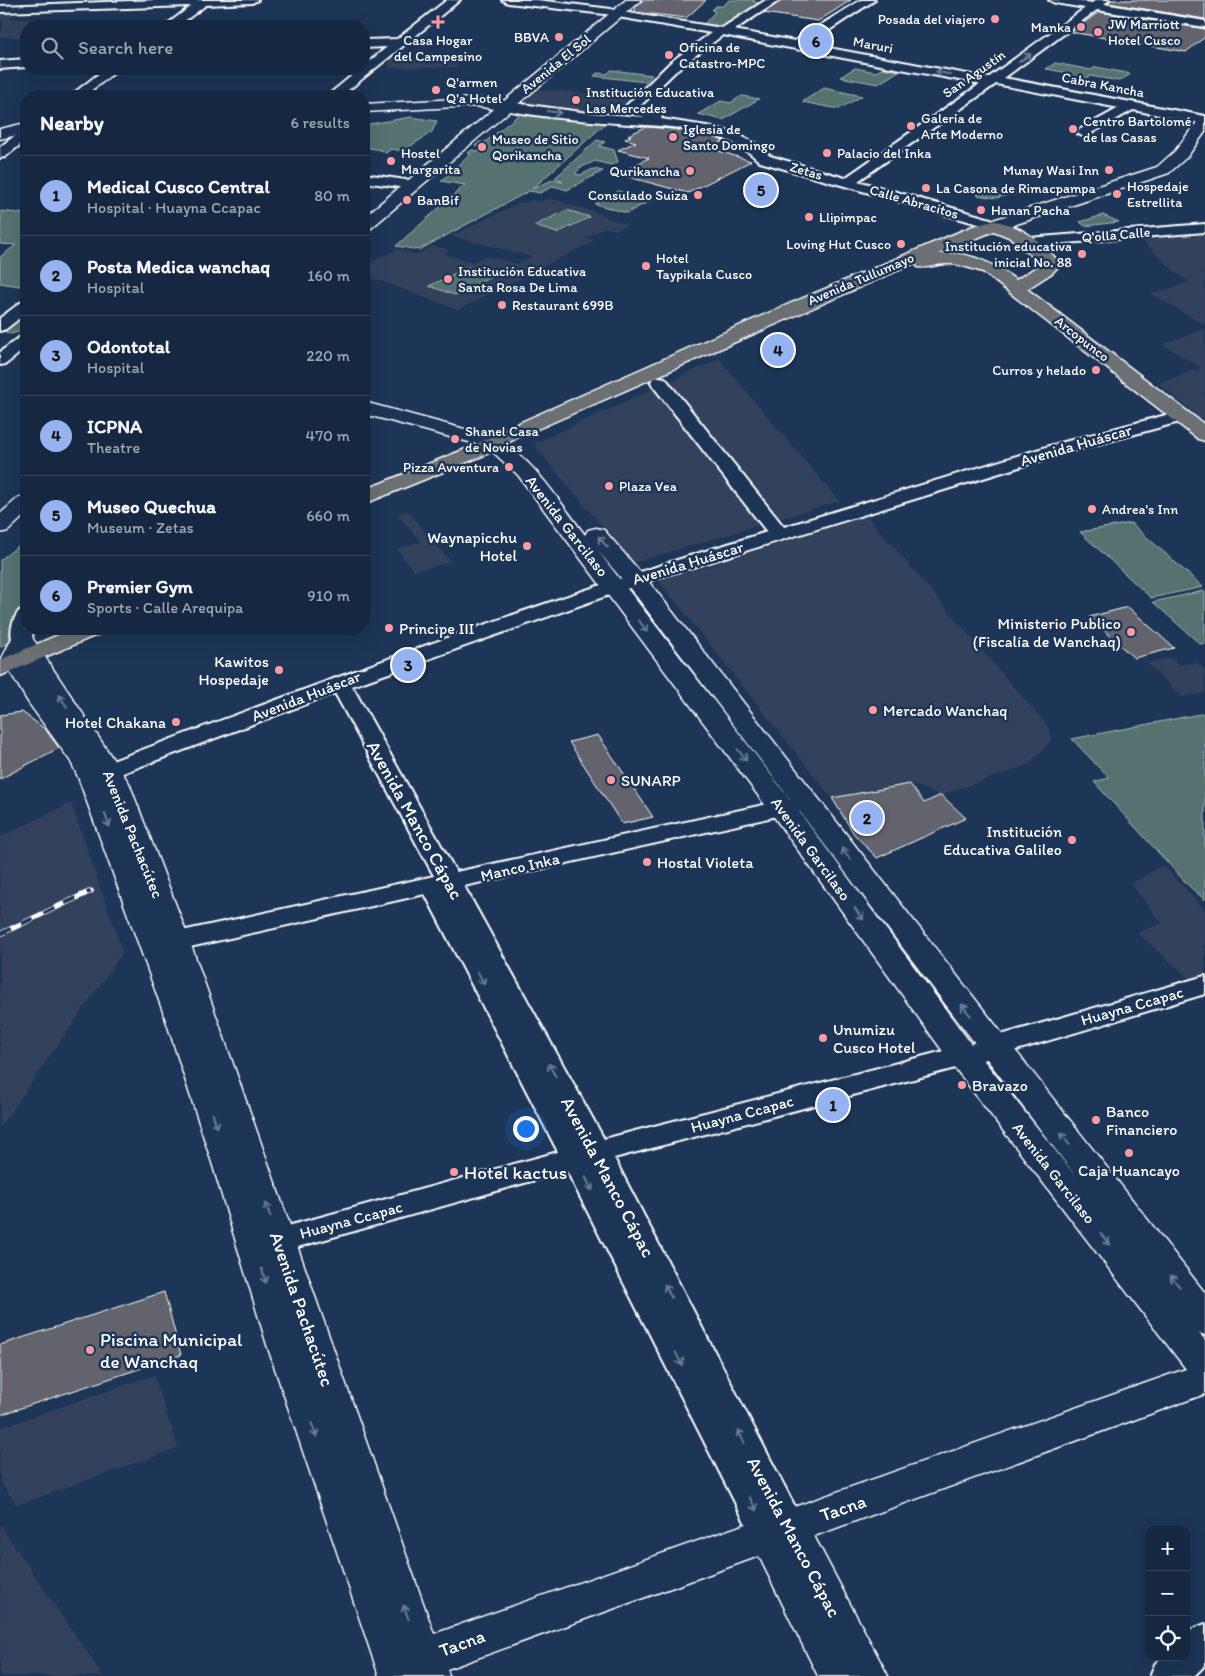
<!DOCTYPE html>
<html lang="en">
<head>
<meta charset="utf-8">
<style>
  :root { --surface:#162841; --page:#23344c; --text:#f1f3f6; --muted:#9ea6b1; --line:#35445a; --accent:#95b2f1 }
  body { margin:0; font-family:Itim,sans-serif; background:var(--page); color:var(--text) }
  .controls { position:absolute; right:15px; bottom:15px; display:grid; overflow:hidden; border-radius:10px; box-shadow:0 5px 20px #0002 }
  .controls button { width:45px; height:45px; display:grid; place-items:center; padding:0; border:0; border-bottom:1px solid var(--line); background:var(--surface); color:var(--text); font:25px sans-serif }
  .you { position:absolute; left:525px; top:1128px; width:18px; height:18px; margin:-12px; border:4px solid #fff; border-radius:50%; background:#1a73e8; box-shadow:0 0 0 8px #1a73e833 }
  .badge { display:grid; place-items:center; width:32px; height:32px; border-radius:50%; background:var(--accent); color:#111; font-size:16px; font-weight:700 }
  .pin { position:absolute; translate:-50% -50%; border:2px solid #fff; box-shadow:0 1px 5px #0006 }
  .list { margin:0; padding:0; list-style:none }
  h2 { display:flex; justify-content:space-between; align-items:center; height:65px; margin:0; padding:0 20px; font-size:21px }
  h2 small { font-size:16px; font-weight:400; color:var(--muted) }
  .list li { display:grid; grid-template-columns:32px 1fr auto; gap:15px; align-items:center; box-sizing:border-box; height:80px; padding:0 20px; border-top:1px solid var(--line) }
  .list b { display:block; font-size:19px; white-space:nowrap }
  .list p { margin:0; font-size:16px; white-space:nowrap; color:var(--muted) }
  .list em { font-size:16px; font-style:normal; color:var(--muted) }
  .icon { flex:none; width:28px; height:28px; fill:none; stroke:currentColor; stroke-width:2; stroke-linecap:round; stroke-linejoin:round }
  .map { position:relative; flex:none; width:1205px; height:1676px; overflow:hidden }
  .search { position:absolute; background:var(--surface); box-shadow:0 5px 20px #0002; left:20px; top:20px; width:350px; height:55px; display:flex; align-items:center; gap:12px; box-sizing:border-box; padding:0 18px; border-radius:20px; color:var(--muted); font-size:19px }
  .panel { position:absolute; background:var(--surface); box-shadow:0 5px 20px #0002; left:20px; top:90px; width:350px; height:545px; border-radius:20px }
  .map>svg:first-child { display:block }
</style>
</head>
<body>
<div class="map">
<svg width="1205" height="1676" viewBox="0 0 1205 1676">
  <rect width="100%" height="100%" fill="#1d3557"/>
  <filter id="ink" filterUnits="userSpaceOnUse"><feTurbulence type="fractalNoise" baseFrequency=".02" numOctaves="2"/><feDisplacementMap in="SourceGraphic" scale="10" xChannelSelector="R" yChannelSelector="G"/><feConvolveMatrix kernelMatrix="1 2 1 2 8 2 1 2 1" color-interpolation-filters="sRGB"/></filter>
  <g filter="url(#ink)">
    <path fill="#32435d" d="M13 12 11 19H29L23 37H0L4 21H0V13Z
      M390 57H459L458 67 389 68Z
      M537 89 632 98 612 116 561 111 564 108 521 103Z
      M548 198 608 216 605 218 628 224 616 230 605 227 585 238 594 241 458 310 370 277 374 275 364 271V265L398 249 416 255 433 246 449 250 444 254 471 262 486 256 517 264 532 257 451 236 521 202 526 203 531 200 539 202Z
      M1205 231V325L1151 294 1190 282 1175 272 1137 236Z
      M1205 329V422L1158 383 1201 368 1163 344Z
      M719 359 839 501 633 563 538 450 535 446 537 442Z
      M408 511 451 562 414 571 396 549 421 542 397 514Z
      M867 516 1049 728 1051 741 1028 765 941 795 910 784 832 798 659 581Z
      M1172 658 1179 665 1197 662 1205 670V693L1181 697 1147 663Z
      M71 803 123 952 0 1127V837Z
      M1163 865 1205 910V983L1197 985 1137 933 1162 923 1131 884Z
      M154 1375 178 1448 17 1505 0 1481V1428Z
      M0 1525 103 1676H0Z"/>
    <path fill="#547271" stroke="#aab8b8" d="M729 0H755L753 2 763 3 725 27 704 24 715 12 712 10 716 6H723Z
      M1055 63 1091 70 1096 67 1131 74 1119 81 1090 76 1082 81 1063 77 1069 73 1046 69Z
      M855 68 876 72 883 68 899 71 878 84 840 77Z
      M611 70 652 75 646 82 594 76 597 73 607 74Z
      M824 88 862 96 839 109 802 102Z
      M742 96 759 99 723 120 698 114 721 101 730 103Z
      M521 113 606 123 532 189 552 180 563 182 555 178 597 140 605 142 599 146 614 150 618 162 611 165 595 161 580 168 575 174 581 175 593 169 603 171 567 190 554 186 540 193 529 191 419 250 396 246 465 185 441 181 471 154 468 153 472 150 485 152 488 148 475 146 479 142 484 143Z
      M411 117 437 121 432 132 403 151 391 149 386 153 381 150 364 147V125Z
      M1024 187 1031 190 996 198 977 195 986 188 1009 193Z
      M618 191 652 200 627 213 595 204Z
      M567 210 590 217 557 233 534 226Z
      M1 211 26 214V287L0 283V257L16 245 0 244Z
      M1103 215 1119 222 1085 226 1080 222Z
      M468 267 495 275 455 295 429 286Z
      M26 313V330L11 334 3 331 6 327Z
      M1131 523 1203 587 1151 598 1080 532Z
      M26 540V608L8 643 0 647V560Z
      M1203 591 1205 592V643L1200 644 1153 602Z
      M1205 713V900L1189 886 1094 782 1109 778 1072 739Z"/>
    <path fill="#62646c" stroke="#fff" d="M643 0H706L686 18 635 12V8Z
      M782 0H851L818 21 764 13Z
      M1111 0H1205V19L1108 3Z
      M1099 12 1205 29V37L1186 52 1071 32Z
      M646 127 673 129 711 136 724 141 709 148 751 161 688 193 617 174 649 158 618 150 636 142 625 139 631 136 628 135Z
      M1128 607 1174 648 1134 658 1089 617Z
      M22 712 45 729 59 748 0 779V715Z
      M598 735 653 817 622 824 569 742Z
      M910 784 924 803 941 795 966 818 877 858 854 834 832 798Z
      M164 1292 181 1355 0 1415V1345Z"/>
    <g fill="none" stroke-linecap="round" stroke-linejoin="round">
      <g stroke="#fff" stroke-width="4">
        <path id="street" d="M157 0H258L252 3 206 5 178 26H165L191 6 0 12V6Z
          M447 0H460L341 96H327L360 69H364V66L387 47 364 48V40L397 39Z
          M502 0H537L611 9 616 11 722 28 766 0H780L734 30 795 41 861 0H875L808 44 988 78 1085 8 1055 3 1049 0H1076L1092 3 1096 0H1109L1104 4 1205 21V27L1097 10 1004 78 1205 116V124L1133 110 1084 137 1077 133 1079 130 1119 108 996 84 858 181 1001 222 1003 225 1001 228 996 229 760 162C723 125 665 127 616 123 580 120 536 117 501 109L500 106 506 102 589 113 646 117 631 114 625 107 672 61 711 33 618 17 613 15 508 3ZM723 35 733 37 980 84 845 178 770 156 757 144 739 135 713 127 661 119 662 116 661 113 639 107 680 67Z
          M26 59V67L0 69V61Z
          M105 69H119L84 96H70Z
          M26 130V140L5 157 0 158V147L21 131Z
          M364 174 413 181 420 185 413 189 364 182Z
          M1205 224V232L1028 246 1023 245 1021 242 1023 239 1028 238Z
          M26 301V313L6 329 0 331V318L20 303Z
          M26 335V348L6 364 0 365V352L20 337Z
          M659 377 665 378 784 527 1053 445 1181 411 1187 412 1190 416 1187 420 1065 453 657 578 352 686 456 872 800 797 808 799 812 804 808 809 800 811 464 886 604 1139 963 1046 1205 976V994L963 1066 614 1158 805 1526 800 1537 788 1541 782 1539 780 1544 768 1548 756 1544 567 1171 262 1257 251 1253 247 1245 251 1237 262 1233 558 1152 425 894 159 954 150 951 146 945 150 939 159 936 434 876 335 693 99 782 91 784 83 782 80 777 83 772C310 687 536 602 767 532L653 386 651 382 653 378Z
          M26 609V629H33L32 641 29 645 22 647 15 645C8 636 12 620 19 611Z
          M1205 1624V1665L1194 1676H1150L1155 1664 1162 1657H1186V1635L1192 1629Z"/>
      </g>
      <g stroke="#fff" stroke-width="3">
        <path id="secondary" d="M626 0H641L370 229 364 230V217L494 109 475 106 364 112V104L475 98 504 101Z
          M1205 116V132L1187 157 1169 173 1002 229H990L988 225 990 221 1157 167 1175 151 1200 118Z
          M26 123V133L0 139V129Z
          M364 402 494 437C534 459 558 500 585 535L588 530 596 528 604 530 653 587 1205 1293V1335L1199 1333 1205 1340V1394L814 1536 888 1676H818L759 1556 447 1669 449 1676H379L267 1345 213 1166 166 1020 78 777 71 762 28 702 2 658 13 636 22 634 31 636 129 783 190 942 434 1634 1186 1369 952 1064 772 814 518 475 494 453 480 445 364 414ZM598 551 637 597 1077 1178 974 1048 792 802Z
          M26 496V514L8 531 0 533V514L18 498Z"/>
      </g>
      <g stroke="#fff" stroke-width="3">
        <path id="primary" d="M994 221C1019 224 1045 243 1059 263V266L1052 273 1027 289 1205 425V441L1198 439 983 272C972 269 961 264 949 264 938 263 928 269 918 267L915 263 517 438 487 454 364 504V490L473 446 503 430 789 304 973 226ZM994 231 1011 238 1041 264 1016 280C993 263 967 250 938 254Z
          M72 629H103L99 634 0 676V660Z"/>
      </g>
      <use href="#street" fill="#1d3557" fill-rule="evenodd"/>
      <use href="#secondary" fill="#1d3557" fill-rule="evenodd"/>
      <use href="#primary" fill="#6c6f75" fill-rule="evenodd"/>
      <g stroke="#fff" stroke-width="5.5">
        <path id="rail" d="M0 934 91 891"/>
      </g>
      <use href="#rail" stroke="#1d3557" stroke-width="4" stroke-dasharray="12" stroke-linecap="butt"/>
    </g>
    <defs><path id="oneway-shaft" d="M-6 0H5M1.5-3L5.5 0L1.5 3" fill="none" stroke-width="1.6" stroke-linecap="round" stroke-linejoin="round" transform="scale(1.25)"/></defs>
    <g stroke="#6c7c92">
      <use href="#oneway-shaft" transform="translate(1025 58) rotate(-35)"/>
      <use href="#oneway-shaft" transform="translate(943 73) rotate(-169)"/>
      <use href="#oneway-shaft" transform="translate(554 112) rotate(7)"/>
      <use href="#oneway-shaft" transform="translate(603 542) rotate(-130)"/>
      <use href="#oneway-shaft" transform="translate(643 626) rotate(53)"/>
      <use href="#oneway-shaft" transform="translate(63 701) rotate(-124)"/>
      <use href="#oneway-shaft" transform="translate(742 755) rotate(53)"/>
      <use href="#oneway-shaft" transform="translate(107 820) rotate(70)"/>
      <use href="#oneway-shaft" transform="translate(846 854) rotate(-128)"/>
      <use href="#oneway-shaft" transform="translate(859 914) rotate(54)"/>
      <use href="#oneway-shaft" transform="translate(481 978) rotate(62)"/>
      <use href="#oneway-shaft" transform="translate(966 1010) rotate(-128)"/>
      <use href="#oneway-shaft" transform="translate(552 1070) rotate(-119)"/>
      <use href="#oneway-shaft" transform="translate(215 1121) rotate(72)"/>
      <use href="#oneway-shaft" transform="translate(1065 1139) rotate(-128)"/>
      <use href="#oneway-shaft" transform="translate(589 1184) rotate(63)"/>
      <use href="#oneway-shaft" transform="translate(268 1210) rotate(-109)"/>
      <use href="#oneway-shaft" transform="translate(1105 1239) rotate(52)"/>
      <use href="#oneway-shaft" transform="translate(264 1276) rotate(73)"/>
      <use href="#oneway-shaft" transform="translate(1175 1281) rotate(-128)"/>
      <use href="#oneway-shaft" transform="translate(668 1291) rotate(-117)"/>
      <use href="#oneway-shaft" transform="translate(679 1359) rotate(63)"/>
      <use href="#oneway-shaft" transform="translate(314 1430) rotate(71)"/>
      <use href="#oneway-shaft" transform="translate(741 1436) rotate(-117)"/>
      <use href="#oneway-shaft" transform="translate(753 1504) rotate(63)"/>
      <use href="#oneway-shaft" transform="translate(406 1612) rotate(-109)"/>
    </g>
  </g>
  <g fill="#ff9aa2" stroke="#1d3557" stroke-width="2">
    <circle cx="995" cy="19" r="5"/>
    <path d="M435.5 14.5h5v5h5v5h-5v5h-5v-5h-5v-5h5z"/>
    <circle cx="1081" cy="27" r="5"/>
    <circle cx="1098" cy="32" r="5"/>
    <circle cx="559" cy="37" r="5"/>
    <circle cx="669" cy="55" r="5"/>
    <circle cx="436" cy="90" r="5"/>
    <circle cx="576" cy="100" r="5"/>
    <circle cx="911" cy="126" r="5"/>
    <circle cx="1073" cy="129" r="5"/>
    <circle cx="673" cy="137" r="5"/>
    <circle cx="482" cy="147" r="5"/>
    <circle cx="827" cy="153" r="5"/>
    <circle cx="391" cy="161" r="5"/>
    <circle cx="1109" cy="170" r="5"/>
    <circle cx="690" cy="171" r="5"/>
    <circle cx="926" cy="188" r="5"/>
    <circle cx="1117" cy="194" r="5"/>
    <circle cx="698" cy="195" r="5"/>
    <circle cx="407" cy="200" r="5"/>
    <circle cx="981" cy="210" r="5"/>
    <circle cx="809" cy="217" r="5"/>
    <circle cx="901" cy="244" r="5"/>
    <circle cx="1082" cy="254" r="5"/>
    <circle cx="646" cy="266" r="5"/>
    <circle cx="448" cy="279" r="5"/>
    <circle cx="502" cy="305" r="5"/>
    <circle cx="1096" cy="370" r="5"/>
    <circle cx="455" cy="439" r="5"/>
    <circle cx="509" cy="467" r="5"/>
    <circle cx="609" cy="486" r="5"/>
    <circle cx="1092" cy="509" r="5"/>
    <circle cx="527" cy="546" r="5"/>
    <circle cx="389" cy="628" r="5"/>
    <circle cx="1131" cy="632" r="5"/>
    <circle cx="279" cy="670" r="5"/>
    <circle cx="873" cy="710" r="5"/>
    <circle cx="176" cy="722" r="5"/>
    <circle cx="611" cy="780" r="5"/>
    <circle cx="1072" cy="840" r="5"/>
    <circle cx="647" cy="862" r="5"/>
    <circle cx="823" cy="1038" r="5"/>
    <circle cx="962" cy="1085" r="5"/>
    <circle cx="1096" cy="1120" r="5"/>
    <circle cx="1129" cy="1153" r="5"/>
    <circle cx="454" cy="1172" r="5"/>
    <circle cx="90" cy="1350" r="5"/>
  </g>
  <g text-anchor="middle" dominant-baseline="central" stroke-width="5" stroke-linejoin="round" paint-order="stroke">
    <g font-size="14" fill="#fff" stroke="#1d3557" text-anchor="start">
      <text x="985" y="19" text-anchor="end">Posada del viajero</text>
      <text x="1108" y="24">JW Marriott<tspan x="1108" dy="16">Hotel Cusco</tspan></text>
      <text x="1071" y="27" text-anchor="end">Manka</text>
      <text x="549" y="37" text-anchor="end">BBVA</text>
      <text x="438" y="40" text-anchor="middle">Casa Hogar<tspan x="438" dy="16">del Campesino</tspan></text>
      <text x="679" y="47">Oficina de<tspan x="679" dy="16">Catastro-MPC</tspan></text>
      <text x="446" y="82">Q'armen<tspan x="446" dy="16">Q'a Hotel</tspan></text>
      <text x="586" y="92">Institución Educativa<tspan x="586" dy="16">Las Mercedes</tspan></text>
      <text x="921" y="118">Galería de<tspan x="921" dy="16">Arte Moderno</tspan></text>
      <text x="1083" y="121">Centro Bartolomé<tspan x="1083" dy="16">de las Casas</tspan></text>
      <text x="683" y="129">Iglesia de<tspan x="683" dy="16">Santo Domingo</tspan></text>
      <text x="492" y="139">Museo de Sitio<tspan x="492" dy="16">Qorikancha</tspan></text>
      <text x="401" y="153">Hostel<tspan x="401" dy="16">Margarita</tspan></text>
      <text x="837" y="153">Palacio del Inka</text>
      <text x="1099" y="170" text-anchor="end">Munay Wasi Inn</text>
      <text x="680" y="171" text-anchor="end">Qurikancha</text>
      <text x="1127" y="186">Hospedaje<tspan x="1127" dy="16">Estrellita</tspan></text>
      <text x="936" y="188">La Casona de Rimacpampa</text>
      <text x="688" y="195" text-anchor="end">Consulado Suiza</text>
      <text x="417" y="200">BanBif</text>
      <text x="991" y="210">Hanan Pacha</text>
      <text x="819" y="217">Llipimpac</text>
      <text x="891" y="244" text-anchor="end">Loving Hut Cusco</text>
      <text x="1072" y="246" text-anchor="end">Institución educativa<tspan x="1072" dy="16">inicial No. 88</tspan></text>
      <text x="656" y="258">Hotel<tspan x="656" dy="16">Taypikala Cusco</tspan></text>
      <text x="458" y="271">Institución Educativa<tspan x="458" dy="16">Santa Rosa De Lima</tspan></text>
      <text x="512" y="305">Restaurant 699B</text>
      <text x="1086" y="370" text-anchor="end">Curros y helado</text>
      <text x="465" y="431">Shanel Casa<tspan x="465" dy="16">de Novias</tspan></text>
      <text x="499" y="467" text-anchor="end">Pizza Avventura</text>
      <text x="619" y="486">Plaza Vea</text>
      <text x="1102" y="509">Andrea's Inn</text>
    </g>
    <g font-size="14" fill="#fff" stroke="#1d3557">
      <text transform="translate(873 45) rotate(11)">Maruri</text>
      <text transform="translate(556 64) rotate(-39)">Avenida El Sol</text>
      <text transform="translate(974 74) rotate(-35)">San Agustín</text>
      <text transform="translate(1103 85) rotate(11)">Cabra Kancha</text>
      <text transform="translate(806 171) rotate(16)">Zetas</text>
      <text transform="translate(914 202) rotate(16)">Calle Abracitos</text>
      <text transform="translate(1116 235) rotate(-5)">Q'olla Calle</text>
      <text transform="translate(861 279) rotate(-23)">Avenida Tullumayo</text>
      <text transform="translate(1082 339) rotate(38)">Arcopunco</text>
    </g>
    <g font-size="16" fill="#fff" stroke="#1d3557">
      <text transform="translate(1076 445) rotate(-16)">Avenida Huáscar</text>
      <text transform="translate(567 526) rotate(52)">Avenida Garcilaso</text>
      <text transform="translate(688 563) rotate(-17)">Avenida Huáscar</text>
      <text transform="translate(306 696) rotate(-21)">Avenida Huáscar</text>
      <text transform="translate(133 834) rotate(68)">Avenida Pachacútec</text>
      <text transform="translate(811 849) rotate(54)">Avenida Garcilaso</text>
      <text transform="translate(520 867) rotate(-13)">Manco Inka</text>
      <text transform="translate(1132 1006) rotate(-16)">Huayna Ccapac</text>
      <text transform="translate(742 1114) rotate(-15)">Huayna Ccapac</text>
      <text transform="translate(1054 1173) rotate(52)">Avenida Garcilaso</text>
      <text transform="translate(351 1220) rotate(-15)">Huayna Ccapac</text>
    </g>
    <g font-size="16" fill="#fff" stroke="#1d3557" text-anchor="start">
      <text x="517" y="537" text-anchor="end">Waynapicchu<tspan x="517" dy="18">Hotel</tspan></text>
      <text x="1121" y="623" text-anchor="end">Ministerio Publico<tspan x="1121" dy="18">(Fiscalía de Wanchaq)</tspan></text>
      <text x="399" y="628">Principe III</text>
      <text x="269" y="661" text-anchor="end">Kawitos<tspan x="269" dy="18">Hospedaje</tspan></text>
      <text x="883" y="710">Mercado Wanchaq</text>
      <text x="166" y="722" text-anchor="end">Hotel Chakana</text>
      <text x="621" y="780">SUNARP</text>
      <text x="1062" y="831" text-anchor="end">Institución<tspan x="1062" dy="18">Educativa Galileo</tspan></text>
      <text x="657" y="862">Hostal Violeta</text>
      <text x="833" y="1029">Unumizu<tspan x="833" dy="18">Cusco Hotel</tspan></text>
      <text x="972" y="1085">Bravazo</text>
      <text x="1106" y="1111">Banco<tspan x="1106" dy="18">Financiero</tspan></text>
      <text x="1129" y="1170" text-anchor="middle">Caja Huancayo</text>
    </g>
    <g font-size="19" fill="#fff" stroke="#1d3557">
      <text transform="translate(415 820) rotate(61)">Avenida Manco Cápac</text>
      <text transform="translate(608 1177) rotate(62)">Avenida Manco Cápac</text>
      <text transform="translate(302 1309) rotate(71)">Avenida Pachacútec</text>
      <text transform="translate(843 1508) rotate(-19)">Tacna</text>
      <text transform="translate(794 1537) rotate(62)">Avenida Manco Cápac</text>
      <text transform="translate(462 1643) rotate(-20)">Tacna</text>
    </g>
    <g font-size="19" fill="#fff" stroke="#1d3557" text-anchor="start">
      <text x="464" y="1172">Hotel kactus</text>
      <text x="100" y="1339">Piscina Municipal<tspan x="100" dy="22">de Wanchaq</tspan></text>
    </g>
  </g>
</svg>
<div class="controls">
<button>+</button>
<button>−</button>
<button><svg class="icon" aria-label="locate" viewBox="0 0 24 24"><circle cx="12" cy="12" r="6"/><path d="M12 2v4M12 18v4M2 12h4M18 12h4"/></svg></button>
</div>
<div class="you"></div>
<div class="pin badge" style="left:833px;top:1105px">1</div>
<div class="pin badge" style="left:867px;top:818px">2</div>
<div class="pin badge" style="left:408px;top:665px">3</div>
<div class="pin badge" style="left:778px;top:350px">4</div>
<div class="pin badge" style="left:761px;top:190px">5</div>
<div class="pin badge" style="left:816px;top:41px">6</div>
<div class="search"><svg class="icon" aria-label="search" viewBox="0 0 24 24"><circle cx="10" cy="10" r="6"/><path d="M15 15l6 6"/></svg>Search here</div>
<section class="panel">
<h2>Nearby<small>6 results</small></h2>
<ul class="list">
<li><span class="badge">1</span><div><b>Medical Cusco Central</b><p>Hospital · Huayna Ccapac</p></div><em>80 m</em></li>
<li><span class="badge">2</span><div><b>Posta Medica wanchaq</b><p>Hospital</p></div><em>160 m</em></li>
<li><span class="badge">3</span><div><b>Odontotal</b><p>Hospital</p></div><em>220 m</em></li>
<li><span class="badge">4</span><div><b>ICPNA</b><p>Theatre</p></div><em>470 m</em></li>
<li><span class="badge">5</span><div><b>Museo Quechua</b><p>Museum · Zetas</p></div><em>660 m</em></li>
<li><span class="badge">6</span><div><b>Premier Gym</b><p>Sports · Calle Arequipa</p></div><em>910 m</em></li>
</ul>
</section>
</div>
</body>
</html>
